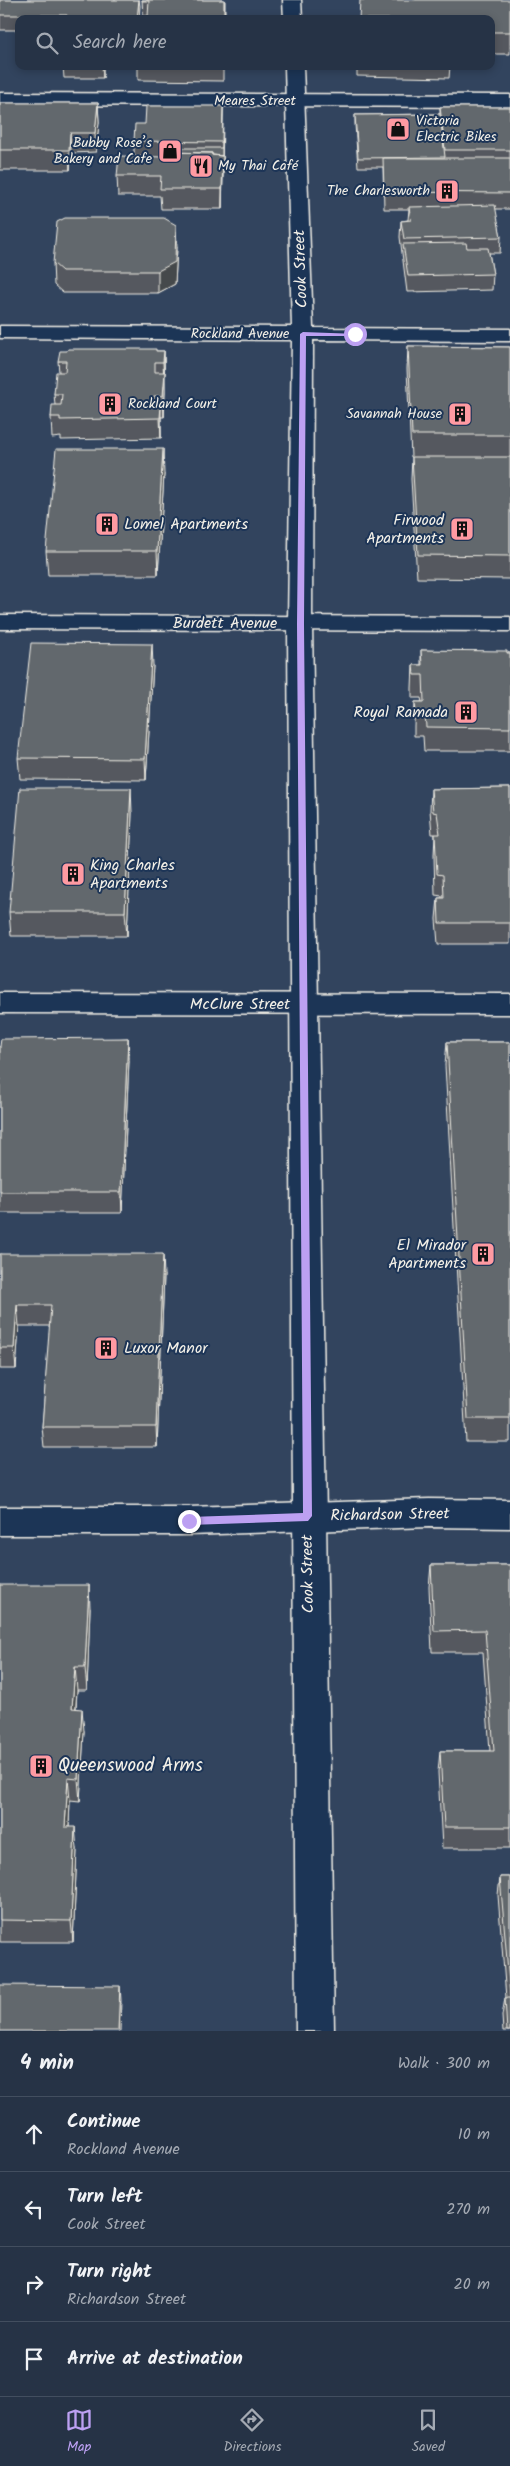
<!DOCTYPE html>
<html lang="en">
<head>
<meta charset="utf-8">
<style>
  :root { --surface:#263346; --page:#323f51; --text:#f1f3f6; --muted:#a4aab3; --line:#424e5f; --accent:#bca0f2 }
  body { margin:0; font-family:Kalam,sans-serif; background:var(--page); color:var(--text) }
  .stop { position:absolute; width:15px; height:15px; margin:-11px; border:4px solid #bca0f2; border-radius:50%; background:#fff }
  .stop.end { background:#bca0f2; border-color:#fff; box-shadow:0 1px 5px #0008 }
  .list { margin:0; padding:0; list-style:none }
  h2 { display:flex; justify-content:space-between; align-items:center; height:65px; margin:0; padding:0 20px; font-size:21px }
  h2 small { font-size:16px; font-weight:400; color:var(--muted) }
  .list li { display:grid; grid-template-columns:32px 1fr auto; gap:15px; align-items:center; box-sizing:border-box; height:75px; padding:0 20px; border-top:1px solid var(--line) }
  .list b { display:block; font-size:19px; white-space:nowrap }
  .list p { margin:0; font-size:16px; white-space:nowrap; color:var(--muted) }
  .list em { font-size:16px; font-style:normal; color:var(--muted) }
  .icon { flex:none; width:28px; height:28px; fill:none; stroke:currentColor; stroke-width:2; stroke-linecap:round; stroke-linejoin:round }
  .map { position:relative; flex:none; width:510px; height:2031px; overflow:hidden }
  .search { position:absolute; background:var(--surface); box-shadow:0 2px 8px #0003; left:15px; right:15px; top:15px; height:55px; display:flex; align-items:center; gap:12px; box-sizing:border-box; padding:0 18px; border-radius:10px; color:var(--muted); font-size:19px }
  .sheet { height:365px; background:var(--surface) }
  nav { display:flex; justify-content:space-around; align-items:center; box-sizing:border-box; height:70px; border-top:1px solid var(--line); background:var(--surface); font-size:14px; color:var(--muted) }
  nav a { display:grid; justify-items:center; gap:2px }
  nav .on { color:var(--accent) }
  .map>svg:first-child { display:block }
</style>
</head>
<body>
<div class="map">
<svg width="510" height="2031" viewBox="0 0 510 2031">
  <rect width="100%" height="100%" fill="#32445e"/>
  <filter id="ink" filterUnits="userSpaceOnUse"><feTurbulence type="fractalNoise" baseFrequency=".02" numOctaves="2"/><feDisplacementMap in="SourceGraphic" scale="10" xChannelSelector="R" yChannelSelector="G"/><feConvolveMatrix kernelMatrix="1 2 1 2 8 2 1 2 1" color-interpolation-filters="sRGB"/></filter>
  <g filter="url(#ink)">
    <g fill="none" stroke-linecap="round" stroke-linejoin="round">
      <g stroke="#f4f1e8" stroke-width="3">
        <path id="street" d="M0 93 510 95V107L0 105Z
          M0 615 510 617V631L0 629Z
          M0 993 510 994V1014L0 1013Z
          M429 1499 510 1500V1528L429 1527 189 1535H0V1507H189Z"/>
      </g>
      <g stroke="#f4f1e8" stroke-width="3">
        <path id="secondary" d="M283 0H301L302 19H284Z
          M285 66H303L313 328 510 329V341L313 340 312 624 334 2031H296L288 624 292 340 0 338V326L292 327Z"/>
      </g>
      <use href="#street" fill="#1d3557" fill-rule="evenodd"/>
      <use href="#secondary" fill="#1d3557" fill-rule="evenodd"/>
    </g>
    <path fill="#54595e" stroke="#f4f1e8" d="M0 0H139V19H19V30H0Z
      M142 0H225V19L143 16Z
      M510 0V54H491V19Z
      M63 66H103V78H64Z
      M138 66H223V81L138 80Z
      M357 66H450L449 78 357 76Z
      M0 103H98L99 122 96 152 71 153 70 170H0Z
      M223 106 222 156H223V175L222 209H161L160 196H118L117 176 134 156V141L145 124Z
      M440 107H510V209H495L501 237 500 253H489L493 274 492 290 407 292 400 237 401 221 408 220 409 209H384L383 167H358L355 124V115L440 114Z
      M177 247 175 284 158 293H63L54 285 53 263Z
      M408 346 510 347V579L417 578 411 479 412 457H411L407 369Z
      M156 351H164L165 392 164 417H161V438L61 440V437L52 438 51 417 55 405 54 394 59 372 58 361Z
      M164 474 158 575H48L46 551Z
      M421 650 510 653V751H424L423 736H414V726L415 702H422L421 698H412V688L413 665H421Z
      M153 665 146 780 20 779 18 758Z
      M510 788V944H438L436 919 438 898H442V896L435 895 434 855 435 834H432L430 810 431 789Z
      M132 812 127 936H11L9 912Z
      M128 1038 129 1060 122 1213H0V1046Z
      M447 1042H510V1442H466L445 1065Z
      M0 1254 164 1275 157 1447H44L42 1427 50 1326H19L16 1369H0Z
      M431 1565H510V1848H442L438 1772 440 1751H490L483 1652H432L429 1587Z
      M0 1585 90 1608 87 1690H77L76 1709 84 1731 80 1801 70 1800 69 1827 77 1849 73 1942H0Z
      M500 1877H510V2031H503L502 2016 505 1998H506L498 1895Z"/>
    <path fill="#45494c" stroke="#f4f1e8" d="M139 0 140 6 139 19H137Z
      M224 0 225 19H224Z
      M102 66H103V78Z
      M98 103 99 122 96 152 95 133Z
      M223 106V122L222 172V142Z
      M70 133 71 153 70 170 69 150Z
      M223 156V175L222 209V189Z
      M176 225 177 247 175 284 158 293V271Z
      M164 351V383L163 362Z
      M165 372V392L164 417 163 396Z
      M161 406V438L160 418Z
      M163 449 164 474 158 575 157 551Z
      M152 644 153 665 146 780 145 759Z
      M131 788 132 812 127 936 125 912Z
      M128 1038 129 1060 122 1213 121 1192Z
      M163 1254 164 1275 157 1447 156 1427Z
      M17 1305 19 1326 16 1369 14 1348Z
      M89 1585 90 1608 87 1690 85 1667Z
      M75 1667 77 1690 74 1731 72 1708Z
      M82 1709 84 1731 80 1801 78 1779Z
      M68 1778 70 1800 68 1849 65 1827Z
      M75 1827 77 1849 73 1942 71 1921Z
      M120 1986 121 2000 120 2031H118Z"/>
    <path fill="#62686d" stroke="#f4f1e8" d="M0 0H139L137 19H67V15H0Z
      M142 0H224V19H141V16H148L149 1H142Z
      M360 0H510V32H491V19H359Z
      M0 103H98L95 133H70L69 150H0Z
      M146 106H223L222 142 134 141 135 124H145Z
      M440 107H510V150H445Z
      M440 114 445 157 358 158 355 115Z
      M166 148H222V156L212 155V153L166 152Z
      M165 152 212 153V155L223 156 222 189H160L161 176H117L119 156 165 157Z
      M383 158H510V193L384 192Z
      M495 205 501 237 404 239 401 221 411 220 409 207Z
      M65 218H164L176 225 175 262 158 271H62L53 263 57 222Z
      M466 243 467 248H488L493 274 408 276 403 244Z
      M408 346 510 347V435H412Z
      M68 349H156V351H164L163 362H155V372H165L163 396H154L153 406H161L160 418 60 420V417H51L52 405H61L62 394H54L56 372H65L66 361H58L60 351H67Z
      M56 449H163L157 551H46Z
      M412 457H510V556L418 555Z
      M31 643 152 644 145 759 18 758Z
      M421 650 507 651V653H510V728L426 727 425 713H416L415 702H424L423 675H414L413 665H422Z
      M20 788H131L125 912H9Z
      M510 788V923H439L438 898H444L443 875 437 874 435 834H440L437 813 433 812 431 789Z
      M128 1038 121 1192H0V1046L1 1039Z
      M447 1042H510V1419H468Z
      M0 1254H163L156 1427H42L51 1305H17L14 1348H0Z
      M431 1565H510V1827H444L440 1751H494L485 1630 434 1631Z
      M0 1585H89L85 1667H75L72 1708 82 1709 78 1779 68 1778 65 1827H75L71 1921 0 1920Z
      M500 1877H510V1996Z
      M0 1985 120 1986 118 2031H0Z
      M505 1998H510V2031H507Z"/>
  </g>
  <path fill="#bca0f2" d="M303 332 358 334 355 336H306L304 624 312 1516 308 1521 189 1525 184 1521 189 1517 303 1513 297 624 300 334Z"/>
  <defs>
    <g id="shop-square" transform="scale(1.25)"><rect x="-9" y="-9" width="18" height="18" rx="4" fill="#ff9aa2" stroke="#1d3557"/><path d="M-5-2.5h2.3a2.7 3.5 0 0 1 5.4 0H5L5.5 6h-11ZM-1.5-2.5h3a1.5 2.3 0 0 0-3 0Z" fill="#111"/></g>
    <g id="restaurant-square" transform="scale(1.25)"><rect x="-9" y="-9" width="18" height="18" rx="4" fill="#ff9aa2" stroke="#1d3557"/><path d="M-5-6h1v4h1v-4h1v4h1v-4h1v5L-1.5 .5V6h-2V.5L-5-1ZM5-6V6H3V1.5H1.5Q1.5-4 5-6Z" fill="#111"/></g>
    <g id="building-square" transform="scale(1.25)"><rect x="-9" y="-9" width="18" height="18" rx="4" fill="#ff9aa2" stroke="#1d3557"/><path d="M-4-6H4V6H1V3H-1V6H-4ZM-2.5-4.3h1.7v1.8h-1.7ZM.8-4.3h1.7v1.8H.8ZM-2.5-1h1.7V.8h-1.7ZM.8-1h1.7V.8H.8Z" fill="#111"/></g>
  </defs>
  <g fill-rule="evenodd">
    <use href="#shop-square" x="398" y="129"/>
    <use href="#shop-square" x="170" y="151"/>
    <use href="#restaurant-square" x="201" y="166"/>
    <use href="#building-square" x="447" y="191"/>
    <use href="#building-square" x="110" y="404"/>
    <use href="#building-square" x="460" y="414"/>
    <use href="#building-square" x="107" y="524"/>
    <use href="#building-square" x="462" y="529"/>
    <use href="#building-square" x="466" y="712"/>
    <use href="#building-square" x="73" y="874"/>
    <use href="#building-square" x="483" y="1254"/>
    <use href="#building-square" x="106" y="1348"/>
    <use href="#building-square" x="41" y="1766"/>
  </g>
  <g text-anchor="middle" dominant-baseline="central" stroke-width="4" stroke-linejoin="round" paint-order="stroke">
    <g font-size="14" fill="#f4f1e8" stroke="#1d3557">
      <text x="255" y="101">Meares Street</text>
      <text x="240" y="334">Rockland Avenue</text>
    </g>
    <g font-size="14" fill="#f4f1e8" stroke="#1d3557" text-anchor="start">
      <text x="416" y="121">Victoria<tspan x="416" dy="16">Electric Bikes</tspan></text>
      <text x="152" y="143" text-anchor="end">Bubby Rose’s<tspan x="152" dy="16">Bakery and Cafe</tspan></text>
      <text x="218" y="166">My Thai Café</text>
      <text x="430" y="191" text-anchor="end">The Charlesworth</text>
      <text x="128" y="404">Rockland Court</text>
      <text x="442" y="414" text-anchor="end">Savannah House</text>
    </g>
    <g font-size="16" fill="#f4f1e8" stroke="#1d3557">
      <text transform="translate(301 269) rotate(-92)">Cook Street</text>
      <text x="225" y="623">Burdett Avenue</text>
      <text x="240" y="1004">McClure Street</text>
      <text transform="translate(390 1515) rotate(-1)">Richardson Street</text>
      <text transform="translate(308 1574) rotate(-91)">Cook Street</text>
    </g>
    <g font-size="16" fill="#f4f1e8" stroke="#1d3557" text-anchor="end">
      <text x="444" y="520">Firwood<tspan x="444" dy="18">Apartments</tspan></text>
      <text x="124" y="524" text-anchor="start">Lomel Apartments</text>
      <text x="448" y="712">Royal Ramada</text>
      <text x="90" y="865" text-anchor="start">King Charles<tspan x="90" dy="18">Apartments</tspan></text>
      <text x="466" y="1245">El Mirador<tspan x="466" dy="18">Apartments</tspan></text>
      <text x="124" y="1348" text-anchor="start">Luxor Manor</text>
    </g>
    <g font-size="19" fill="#f4f1e8" stroke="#1d3557" text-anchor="start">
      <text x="58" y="1766">Queenswood Arms</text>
    </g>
  </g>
</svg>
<div class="stop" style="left:355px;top:334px"></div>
<div class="stop end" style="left:189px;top:1521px"></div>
<div class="search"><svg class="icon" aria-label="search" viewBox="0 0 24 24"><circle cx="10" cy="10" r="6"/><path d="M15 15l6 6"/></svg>Search here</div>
</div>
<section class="sheet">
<h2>4 min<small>Walk · 300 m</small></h2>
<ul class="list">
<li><svg class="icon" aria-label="ahead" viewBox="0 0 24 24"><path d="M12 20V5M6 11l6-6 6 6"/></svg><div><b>Continue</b><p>Rockland Avenue</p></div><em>10 m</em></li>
<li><svg class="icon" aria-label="left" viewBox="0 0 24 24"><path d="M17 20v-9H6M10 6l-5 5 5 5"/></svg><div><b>Turn left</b><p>Cook Street</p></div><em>270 m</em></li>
<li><svg class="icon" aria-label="right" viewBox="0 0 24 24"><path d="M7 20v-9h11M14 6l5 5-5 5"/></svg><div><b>Turn right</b><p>Richardson Street</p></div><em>20 m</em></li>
<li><svg class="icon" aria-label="arrive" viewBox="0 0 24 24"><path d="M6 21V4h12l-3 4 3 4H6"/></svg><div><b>Arrive at destination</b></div></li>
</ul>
</section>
<nav>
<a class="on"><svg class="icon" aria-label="map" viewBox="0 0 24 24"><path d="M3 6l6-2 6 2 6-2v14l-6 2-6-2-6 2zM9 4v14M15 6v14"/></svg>Map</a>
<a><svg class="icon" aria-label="directions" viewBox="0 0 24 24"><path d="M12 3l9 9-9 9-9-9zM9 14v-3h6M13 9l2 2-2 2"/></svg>Directions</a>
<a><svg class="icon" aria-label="saved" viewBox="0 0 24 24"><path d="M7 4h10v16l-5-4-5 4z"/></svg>Saved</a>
</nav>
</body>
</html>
